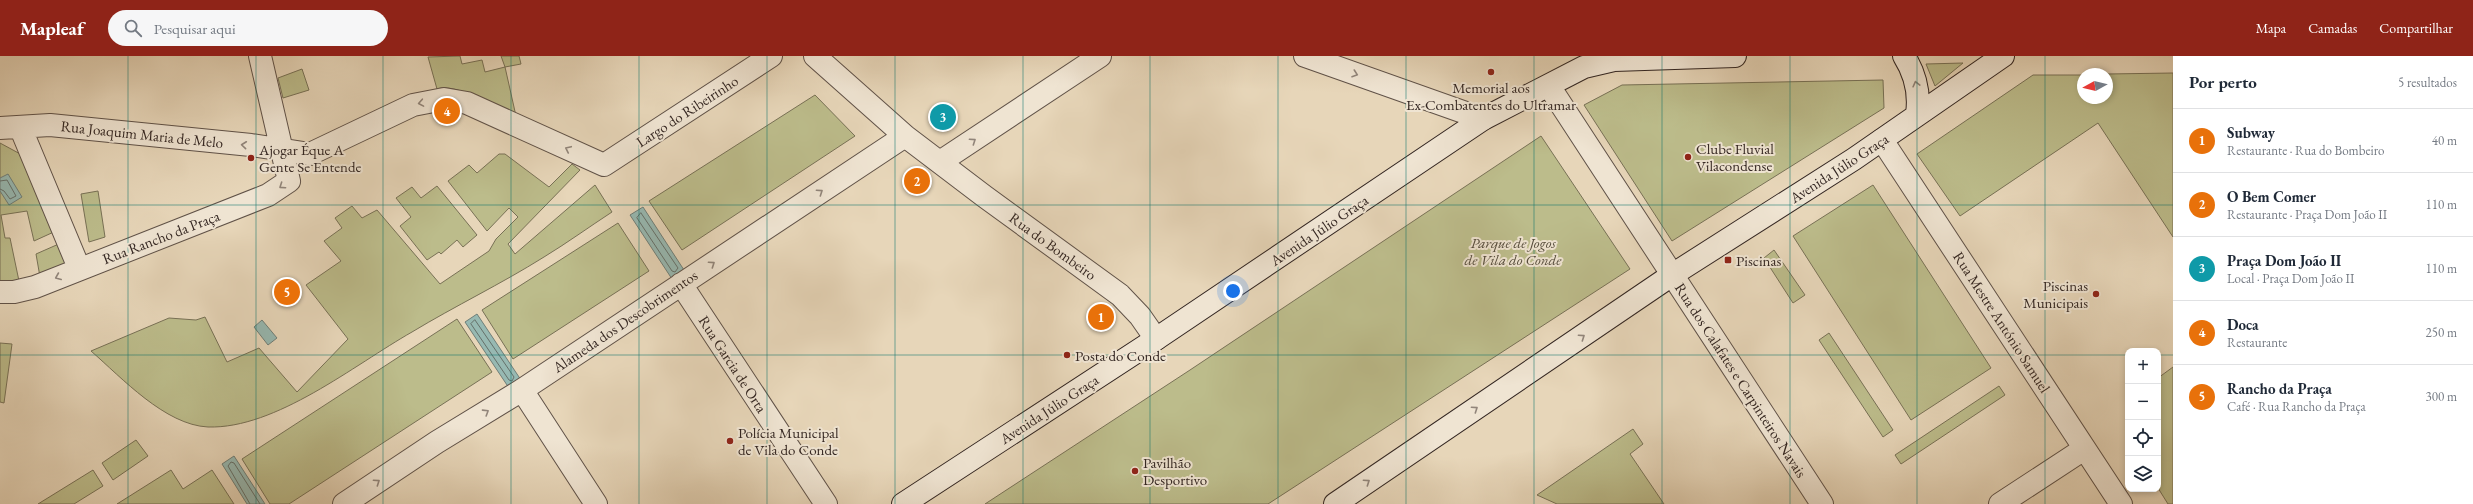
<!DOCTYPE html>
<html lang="pt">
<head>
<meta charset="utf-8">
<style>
  :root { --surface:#fff; --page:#f6f6f7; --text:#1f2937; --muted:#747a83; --line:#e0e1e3; --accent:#8f2418 }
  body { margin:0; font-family:"EB Garamond",serif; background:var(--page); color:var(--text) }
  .controls { position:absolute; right:12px; bottom:12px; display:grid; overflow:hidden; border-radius:8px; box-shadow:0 2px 6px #0003 }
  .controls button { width:36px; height:36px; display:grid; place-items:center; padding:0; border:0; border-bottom:1px solid var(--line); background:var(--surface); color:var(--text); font:20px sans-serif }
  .compass { position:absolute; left:2077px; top:12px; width:36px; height:36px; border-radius:50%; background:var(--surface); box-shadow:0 2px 6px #0003; rotate:262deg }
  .you { position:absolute; left:1233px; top:235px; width:14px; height:14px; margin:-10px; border:3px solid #fff; border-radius:50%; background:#1a73e8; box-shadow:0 0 0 6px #1a73e833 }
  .badge { display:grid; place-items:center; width:26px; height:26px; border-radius:50%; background:var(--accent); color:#fff; font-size:13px; font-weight:700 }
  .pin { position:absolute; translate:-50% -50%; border:2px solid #fff; box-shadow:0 1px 4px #0006 }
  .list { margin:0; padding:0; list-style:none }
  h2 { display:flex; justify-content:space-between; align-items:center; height:52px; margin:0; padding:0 16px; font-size:17px }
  h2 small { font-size:13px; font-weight:400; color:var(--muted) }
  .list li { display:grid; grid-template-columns:26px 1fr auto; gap:12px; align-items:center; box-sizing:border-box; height:64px; padding:0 16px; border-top:1px solid var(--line) }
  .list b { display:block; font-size:15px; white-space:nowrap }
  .list p { margin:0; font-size:13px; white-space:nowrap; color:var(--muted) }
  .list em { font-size:13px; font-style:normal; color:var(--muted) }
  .icon { flex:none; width:22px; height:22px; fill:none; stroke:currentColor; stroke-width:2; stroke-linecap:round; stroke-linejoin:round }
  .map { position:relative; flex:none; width:2173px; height:448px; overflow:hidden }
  header { display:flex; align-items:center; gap:24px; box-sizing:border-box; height:56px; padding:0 20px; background:var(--accent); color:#fff }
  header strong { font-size:19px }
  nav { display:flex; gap:22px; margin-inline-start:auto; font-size:14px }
  .search { width:280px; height:36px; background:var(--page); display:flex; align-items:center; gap:10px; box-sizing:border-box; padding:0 14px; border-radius:22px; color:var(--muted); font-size:15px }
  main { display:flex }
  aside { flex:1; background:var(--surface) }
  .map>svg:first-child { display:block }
</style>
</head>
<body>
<header>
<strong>Mapleaf</strong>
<div class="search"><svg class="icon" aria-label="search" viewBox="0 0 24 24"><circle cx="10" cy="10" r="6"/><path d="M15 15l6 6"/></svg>Pesquisar aqui</div>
<nav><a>Mapa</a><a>Camadas</a><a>Compartilhar</a></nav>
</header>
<main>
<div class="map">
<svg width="2173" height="448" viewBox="0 0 2173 448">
  <rect width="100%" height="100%" fill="#e7d6b9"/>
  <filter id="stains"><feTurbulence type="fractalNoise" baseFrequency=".005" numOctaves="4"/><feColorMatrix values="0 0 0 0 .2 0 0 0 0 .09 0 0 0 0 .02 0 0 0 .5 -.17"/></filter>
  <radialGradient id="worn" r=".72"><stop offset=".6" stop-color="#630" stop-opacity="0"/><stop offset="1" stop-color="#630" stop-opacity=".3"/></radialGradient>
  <path fill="#bcbc8b" stroke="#787156" d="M460 0 462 8 482 4 485 16 505 11 501 0H519L521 8 505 11 516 60C498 52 455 26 437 33L428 1Z
    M1963 7 1935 30 1926 8Z
    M302 13 309 34 283 42 278 22Z
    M2173 17V181L2098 67 1960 160 1917 98 2033 19H2083V42H2107V18Z
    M1883 24 1884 52 1672 185 1584 49 1622 29Z
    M815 39 855 80 682 194 649 145Z
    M1541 80 1630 213 1268 448H985L1190 314Z
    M0 87 24 100 56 175 34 185 27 155 1 159 5 182H10L19 225 0 228Z
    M499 98H505L549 131 572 108 580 114 508 188 515 198 595 129 612 156C589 171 567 187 544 201 501 228 455 250 412 276 354 309 276 373 208 371 165 369 122 322 91 295L169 262 196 264 205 261 227 306 259 292 297 336 348 283 306 229 341 205 324 185 342 172 335 162 352 150 362 162 377 154 440 228 489 195 496 183 518 161 509 152 487 175 448 125 469 109 477 117Z
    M1873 129 1991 312 1911 364 1793 180Z
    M437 130 477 179 463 191 457 184 441 198 439 196 427 204 400 170 411 161 396 142 412 131 421 142Z
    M98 135 105 181 89 186 81 138Z
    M618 167 649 215 513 303 482 254Z
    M61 187 70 208 40 221 36 198Z
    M1774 194 1805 239 1793 247 1764 202Z
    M457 263 492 316 289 448H270L242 403Z
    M1829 277 1893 374 1883 381 1819 284Z
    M0 287 12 288 4 347 0 346Z
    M2173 311V448H2168L2158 432V322Z
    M1999 330 2005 339 1901 408 1895 399Z
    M1633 373 1643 388 1630 398 1664 448H1557L1537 439Z
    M136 384 148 400 113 424 102 407Z
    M93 414 103 430 74 448H38Z
    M171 414 183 433 212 414 234 448H117Z"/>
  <path fill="#97b9b2" stroke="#6f7e78" d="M8 118 22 141 9 149 0 135V122Z
    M643 151 684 214 672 223 630 159Z
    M477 258 521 324 509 332 465 266Z
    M262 264 277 282 268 289 254 271Z
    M234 400 265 448H247L222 408Z"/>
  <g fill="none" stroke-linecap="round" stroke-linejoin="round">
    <path stroke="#65706a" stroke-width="1" d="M0 125 7 124 16 140 10 143 4 135 0 133
      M641 157 678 212 675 216 672 215 637 162Z
      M475 264 514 321 512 325 509 324 471 268Z
      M250 448 228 410 231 406 234 407 260 448"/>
    <g stroke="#605248" stroke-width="24">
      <path id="street" d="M815 0 905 80 984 140 1120 239 1140 260 1156 283
        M1305 0 1483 63
        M1549 30 1822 448
        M0 72 50 69 251 89 310 98 413 49 444 43 467 47 604 109 771 0
        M21 73 79 212
        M1882 84 2121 448
        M940 106 1100 0
        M681 228 826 448
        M0 236H14L35 231 268 139 289 125 260 0
        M522 334 596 448
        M344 448 437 386 522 334 905 80
        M2000 448 2084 393"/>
    </g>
    <g stroke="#332622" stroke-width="24">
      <path id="secondary" d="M1904 0C1916 19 1920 37 1917 58
        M903 448 1156 283 1483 63 1584 11 1614 4 1735 0
        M1335 448 1672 219 1854 103 2003 0"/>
    </g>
    <use href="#street" stroke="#efe4d2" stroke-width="22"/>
    <use href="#secondary" stroke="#efe4d2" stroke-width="22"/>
  </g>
  <defs><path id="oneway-chevron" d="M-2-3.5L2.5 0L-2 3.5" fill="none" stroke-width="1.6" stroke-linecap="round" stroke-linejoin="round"/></defs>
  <g stroke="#91857a">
    <use href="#oneway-chevron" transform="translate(1355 18) rotate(19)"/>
    <use href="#oneway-chevron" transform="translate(1916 28) rotate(-104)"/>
    <use href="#oneway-chevron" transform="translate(421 47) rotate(170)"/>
    <use href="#oneway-chevron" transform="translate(973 85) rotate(-34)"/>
    <use href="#oneway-chevron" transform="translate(244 89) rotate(-174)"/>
    <use href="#oneway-chevron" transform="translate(568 93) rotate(-155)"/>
    <use href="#oneway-chevron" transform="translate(282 130) rotate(146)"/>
    <use href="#oneway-chevron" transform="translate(820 136) rotate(-34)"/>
    <use href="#oneway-chevron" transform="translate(712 208) rotate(-34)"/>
    <use href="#oneway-chevron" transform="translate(58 221) rotate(157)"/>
    <use href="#oneway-chevron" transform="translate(1582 281) rotate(-34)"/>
    <use href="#oneway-chevron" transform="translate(1475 353) rotate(-34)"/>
    <use href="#oneway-chevron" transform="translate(486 356) rotate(-32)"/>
    <use href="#oneway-chevron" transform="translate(377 426) rotate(-34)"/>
    <use href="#oneway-chevron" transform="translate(1367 426) rotate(-34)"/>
  </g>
  <path fill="none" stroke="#0f766e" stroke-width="1" stroke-opacity="0.55" d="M128 0V448M256 0V448M383 0V448M511 0V448M639 0V448M767 0V448M895 0V448M1023 0V448M1150 0V448M1278 0V448M1406 0V448M1534 0V448M1662 0V448M1790 0V448M1917 0V448M2045 0V448M0 149H2173M0 299H2128M2158 299H2173"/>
  <g fill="#8f2418" stroke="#efe4d2" stroke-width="1.5">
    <circle cx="1491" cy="16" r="4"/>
    <circle cx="1688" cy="101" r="4"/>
    <circle cx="251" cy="102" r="4"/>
    <rect x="1724" y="200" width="8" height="8" rx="2"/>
    <circle cx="2096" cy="238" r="4"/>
    <circle cx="1067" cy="299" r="4"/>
    <circle cx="730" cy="385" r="4"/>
    <circle cx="1135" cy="415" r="4"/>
  </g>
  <g text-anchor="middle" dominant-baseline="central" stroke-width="4" stroke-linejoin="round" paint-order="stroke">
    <g font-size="15" fill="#332622" stroke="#efe4d2" text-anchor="start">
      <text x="1491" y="31" text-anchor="middle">Memorial aos<tspan x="1491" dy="17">Ex-Combatentes do Ultramar</tspan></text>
      <text x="1696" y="92">Clube Fluvial<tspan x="1696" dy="17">Vilacondense</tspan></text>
      <text x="259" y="93">Ajogar Éque A<tspan x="259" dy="17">Gente Se Entende</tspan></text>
      <text x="1736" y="204">Piscinas</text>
      <text x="2088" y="229" text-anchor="end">Piscinas<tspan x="2088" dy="17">Municipais</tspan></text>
      <text x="1075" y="299">Posta do Conde</text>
      <text x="738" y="376">Polícia Municipal<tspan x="738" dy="17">de Vila do Conde</tspan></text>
      <text x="1143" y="406">Pavilhão<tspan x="1143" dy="17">Desportivo</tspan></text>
    </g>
    <g font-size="15" fill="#332622" stroke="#efe4d2">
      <text transform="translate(687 55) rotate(-33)">Largo do Ribeirinho</text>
      <text transform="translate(142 78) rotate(6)">Rua Joaquim Maria de Melo</text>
      <text transform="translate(1839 112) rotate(-33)">Avenida Júlio Graça</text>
      <text transform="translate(1319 174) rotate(-34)">Avenida Júlio Graça</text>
      <text transform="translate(161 181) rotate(-21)">Rua Rancho da Praça</text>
      <text transform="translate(1053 190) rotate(36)">Rua do Bombeiro</text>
      <text transform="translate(625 265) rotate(-34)">Alameda dos Descobrimentos</text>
      <text transform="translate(2002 266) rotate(57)">Rua Mestre António Samuel</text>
      <text transform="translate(733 308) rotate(57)">Rua Garcia de Orta</text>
      <text transform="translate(1741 324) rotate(57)">Rua dos Calafates e Carpinteiros Navais</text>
      <text transform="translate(1049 353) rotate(-33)">Avenida Júlio Graça</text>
    </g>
    <g font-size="15" font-style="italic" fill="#554c3c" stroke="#efe4d2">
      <text x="1513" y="186">Parque de Jogos<tspan x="1513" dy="17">de Vila do Conde</tspan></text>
    </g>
  </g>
  <rect width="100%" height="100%" filter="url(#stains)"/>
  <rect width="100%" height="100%" fill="url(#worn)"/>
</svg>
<div class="controls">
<button>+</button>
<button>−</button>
<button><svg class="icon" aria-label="locate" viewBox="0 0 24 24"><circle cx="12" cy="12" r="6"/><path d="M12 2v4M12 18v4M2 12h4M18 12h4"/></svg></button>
<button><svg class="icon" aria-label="layers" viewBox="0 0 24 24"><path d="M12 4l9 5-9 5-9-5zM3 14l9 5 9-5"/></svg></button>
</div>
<svg class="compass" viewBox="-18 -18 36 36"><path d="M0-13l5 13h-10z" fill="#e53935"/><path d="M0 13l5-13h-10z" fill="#747a83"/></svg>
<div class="you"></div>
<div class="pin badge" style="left:1101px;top:261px;background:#e8710a">1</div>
<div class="pin badge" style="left:917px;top:125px;background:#e8710a">2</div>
<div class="pin badge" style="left:943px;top:61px;background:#0f9aa8">3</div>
<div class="pin badge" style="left:447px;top:55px;background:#e8710a">4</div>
<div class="pin badge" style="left:287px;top:236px;background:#e8710a">5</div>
</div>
<aside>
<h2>Por perto<small>5 resultados</small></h2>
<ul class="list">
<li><span class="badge" style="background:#e8710a">1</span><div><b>Subway</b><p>Restaurante · Rua do Bombeiro</p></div><em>40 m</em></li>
<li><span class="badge" style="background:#e8710a">2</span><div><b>O Bem Comer</b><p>Restaurante · Praça Dom João II</p></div><em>110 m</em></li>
<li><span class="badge" style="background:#0f9aa8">3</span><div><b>Praça Dom João II</b><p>Local · Praça Dom João II</p></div><em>110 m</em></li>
<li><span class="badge" style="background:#e8710a">4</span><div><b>Doca</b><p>Restaurante</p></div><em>250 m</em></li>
<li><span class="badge" style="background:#e8710a">5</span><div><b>Rancho da Praça</b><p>Café · Rua Rancho da Praça</p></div><em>300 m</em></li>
</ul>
</aside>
</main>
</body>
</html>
